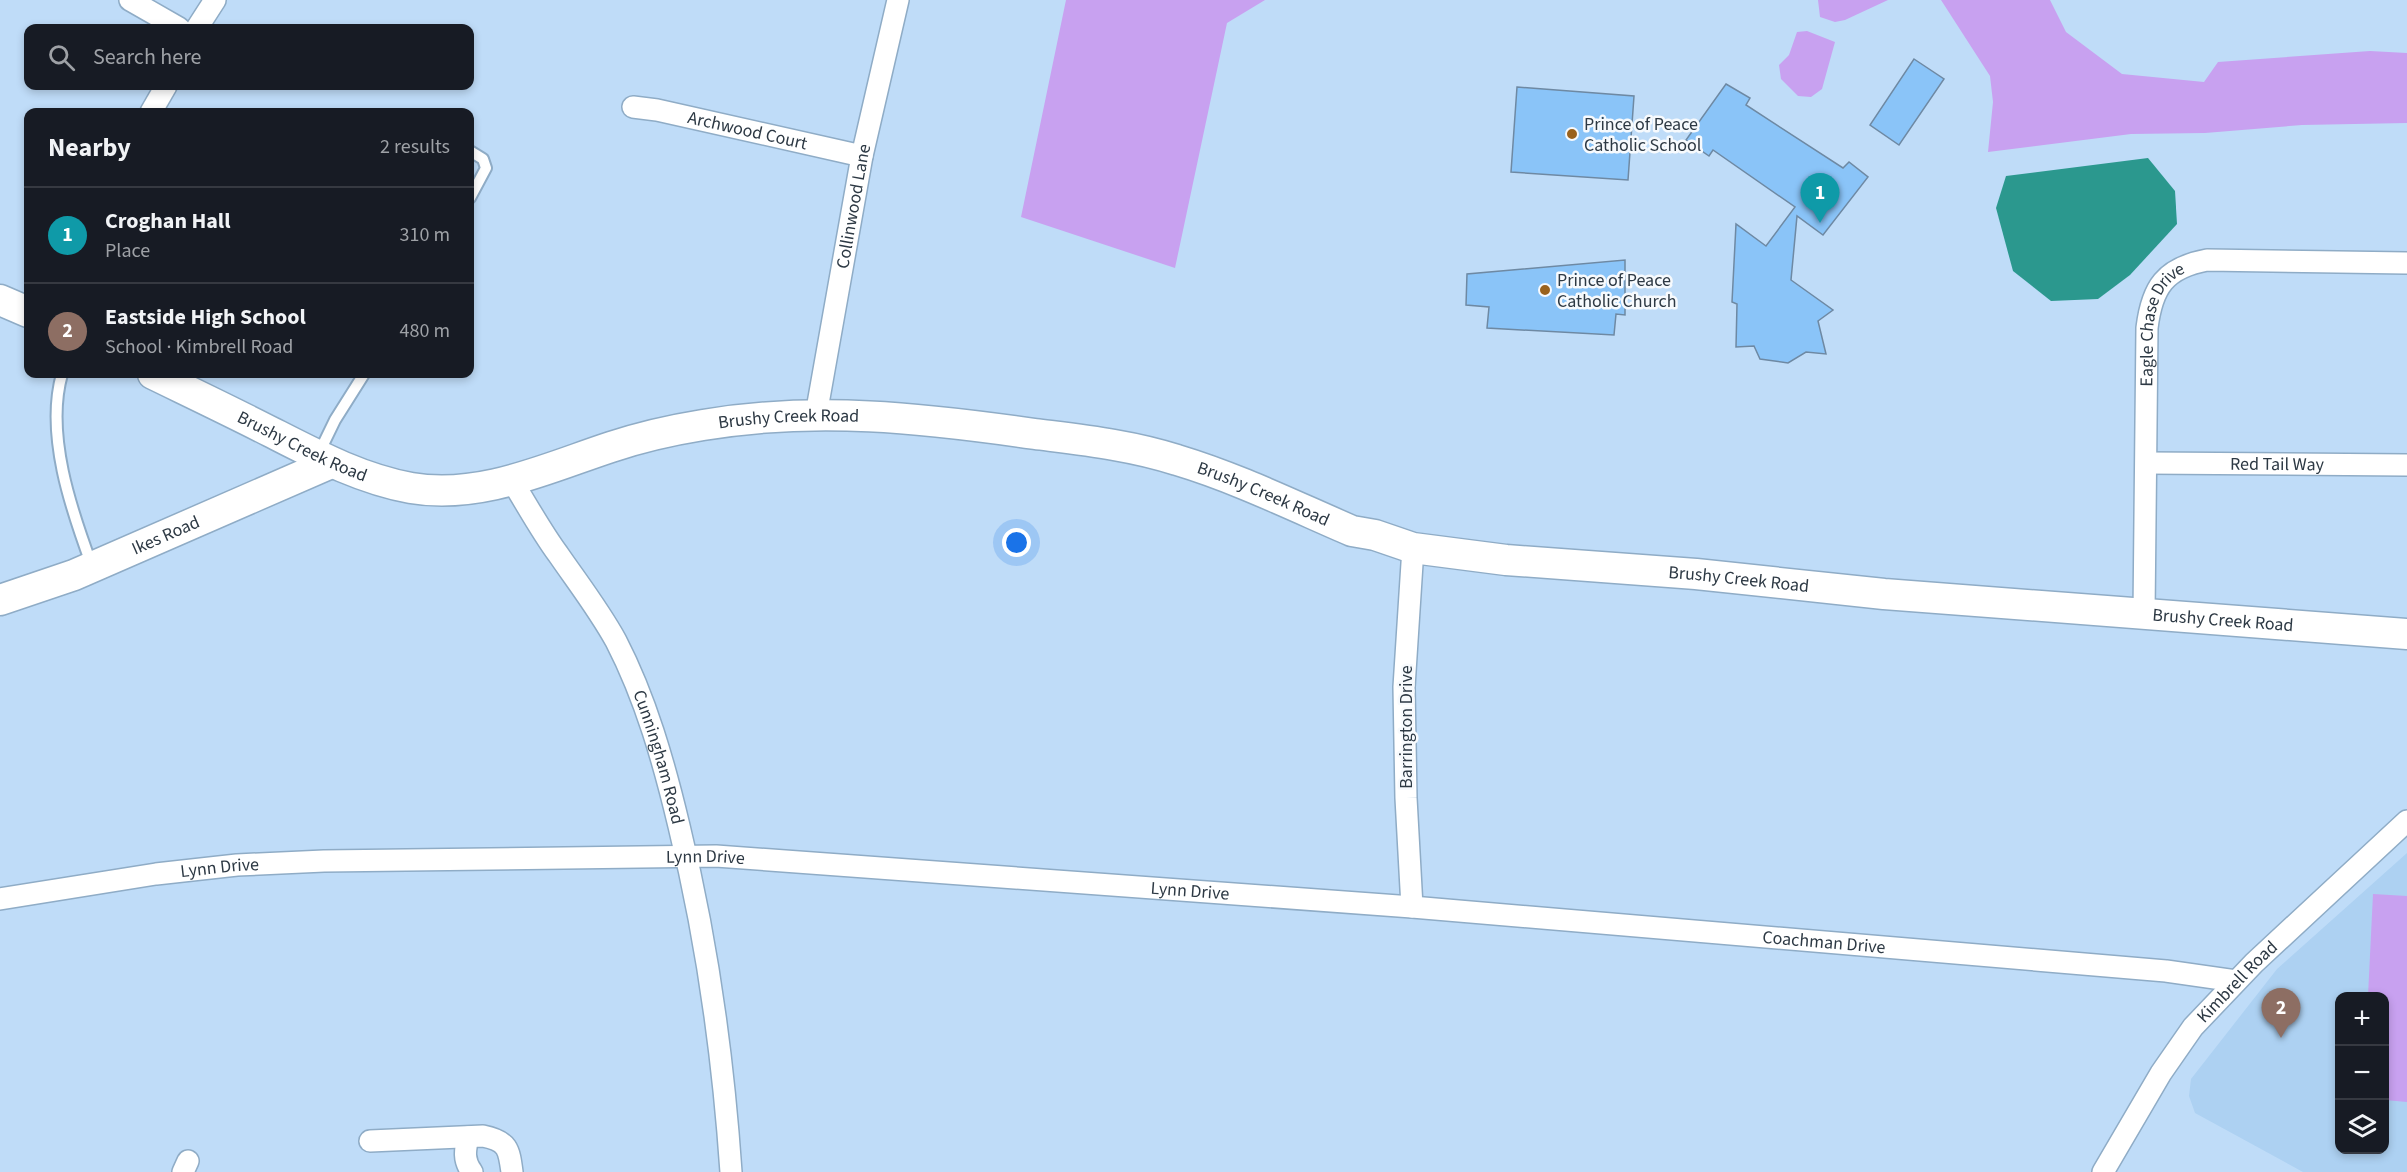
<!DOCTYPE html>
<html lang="en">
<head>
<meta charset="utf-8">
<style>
  :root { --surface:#171b24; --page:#20242c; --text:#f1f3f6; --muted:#9ea1a6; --line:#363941; --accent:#2563eb }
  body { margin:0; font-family:"Source Sans 3",sans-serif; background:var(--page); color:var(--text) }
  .controls { position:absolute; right:18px; bottom:18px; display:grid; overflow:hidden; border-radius:12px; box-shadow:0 3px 9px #0003 }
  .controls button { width:54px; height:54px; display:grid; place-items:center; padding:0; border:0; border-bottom:2px solid var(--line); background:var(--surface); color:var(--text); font:30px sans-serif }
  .you { position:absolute; left:1017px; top:543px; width:21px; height:21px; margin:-15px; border:4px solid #fff; border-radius:50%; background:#1a73e8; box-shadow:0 0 0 9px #1a73e833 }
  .badge { display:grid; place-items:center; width:39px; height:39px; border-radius:50%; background:var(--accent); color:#fff; font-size:20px; font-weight:700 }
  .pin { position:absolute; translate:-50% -50px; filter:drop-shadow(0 2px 3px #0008) }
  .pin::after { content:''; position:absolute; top:32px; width:21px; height:18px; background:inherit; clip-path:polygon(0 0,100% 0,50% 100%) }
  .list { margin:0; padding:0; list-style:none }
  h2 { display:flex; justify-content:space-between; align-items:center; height:78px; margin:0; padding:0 24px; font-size:26px }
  h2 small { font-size:20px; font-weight:400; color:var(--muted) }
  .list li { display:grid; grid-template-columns:39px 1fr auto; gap:18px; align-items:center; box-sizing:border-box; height:96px; padding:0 24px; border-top:2px solid var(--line) }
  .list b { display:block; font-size:22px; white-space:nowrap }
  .list p { margin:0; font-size:20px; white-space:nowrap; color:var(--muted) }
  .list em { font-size:20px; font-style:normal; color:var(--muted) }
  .icon { flex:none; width:33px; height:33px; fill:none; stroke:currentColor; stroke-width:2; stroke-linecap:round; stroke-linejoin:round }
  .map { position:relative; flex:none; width:2407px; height:1172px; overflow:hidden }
  .search { position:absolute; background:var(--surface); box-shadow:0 3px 9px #0003; left:24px; top:24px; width:450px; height:66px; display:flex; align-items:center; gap:15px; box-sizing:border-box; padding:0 21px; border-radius:12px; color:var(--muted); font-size:22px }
  .panel { position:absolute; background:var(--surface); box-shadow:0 3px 9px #0003; left:24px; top:108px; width:450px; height:270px; border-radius:12px }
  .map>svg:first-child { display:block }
</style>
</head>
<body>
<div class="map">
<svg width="2407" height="1172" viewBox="0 0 2407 1172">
  <rect width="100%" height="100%" fill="#bfdcf8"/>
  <path fill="#add1f2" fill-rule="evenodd" d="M2407 853V1172H2303L2195 1113 2189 1096 2191 1079 2277 969ZM2340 996H2384V1150H2340Z"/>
  <path fill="#c8a1f0" d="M1066 0H1265L1227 23 1175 268 1021 217Z
    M1818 0H1888L1845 20 1835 22 1820 17Z
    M1941 0H2050L2066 32 2122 74 2204 82 2218 62 2370 51 2407 53V123L2302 125 2205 133 2131 134 1988 152 1993 102 1990 76Z
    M1807 31 1835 42 1822 89 1811 97 1798 96 1781 79 1779 65 1789 55 1797 32Z
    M2373 894 2407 896V1102L2385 1100 2384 996H2368Z"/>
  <path fill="#2b988e" d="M2148 158 2175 191 2177 224 2130 275 2098 299 2051 301 2013 271 1996 208 2006 176Z"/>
  <path fill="#8ac4f8" stroke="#6e89a3" stroke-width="1.5" d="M1914 59 1944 79 1899 145 1870 125Z
    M1726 84 1750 98 1746 105 1843 168 1849 162 1868 177 1823 235 1797 216 1791 280 1833 310 1818 321 1826 354 1806 352 1788 363 1760 359 1754 346 1736 347 1737 304 1732 302 1736 224 1766 246 1795 207 1713 150 1709 156 1686 140Z
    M1517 87 1634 96 1628 180 1511 172Z
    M1625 260V315L1616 314 1614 335 1487 328 1489 307 1466 305 1467 274Z"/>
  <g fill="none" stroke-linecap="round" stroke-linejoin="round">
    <g stroke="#8facc6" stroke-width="14">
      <path id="lane" d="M470 151 483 159 486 168 470 198
        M62 374C45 434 71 509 92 566
        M319 453 335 420 364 374"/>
    </g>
    <g stroke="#8facc6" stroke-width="24">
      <g id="street">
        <path d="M130 0 179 28"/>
        <path d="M197 28 215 0"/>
        <path id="s1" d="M633 107 657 110 862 156"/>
        <path d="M151 112 166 86"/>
        <path id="s2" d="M816 415 862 156 898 0"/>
        <path id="s3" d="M2147 463 2407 465"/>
        <path id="s4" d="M512 481C527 505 541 531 558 554 578 583 599 610 616 641 646 699 664 763 679 826 707 940 723 1055 731 1172"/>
        <path id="s5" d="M2144 614 2147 328C2152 287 2165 268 2207 260L2407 263"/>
        <path id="s6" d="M0 899 156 874 237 865 324 861 716 856 1412 907 2166 971 2236 981"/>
        <path d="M1412 907 1406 798 1404 687 1413 548"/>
        <path d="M468 1137C465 1150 463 1160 472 1172"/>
        <path d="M370 1141 483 1136C508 1141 509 1149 512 1172"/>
        <path d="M183 1172 188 1161"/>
        <path id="s7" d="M2103 1172 2161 1073 2193 1027 2254 963 2407 821"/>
      </g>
    </g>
    <g stroke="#8facc6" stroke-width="33">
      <g id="secondary">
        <path d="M0 300 28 312"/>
        <path id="s8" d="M153 374C192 393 232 412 271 432 316 455 361 479 411 488 480 500 547 468 611 447 641 437 672 430 703 425 816 406 923 418 1035 434 1082 440 1131 445 1177 460 1237 478 1294 506 1352 531L1375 535 1413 548 1506 560 1696 574 1884 594 2407 634"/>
        <path id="s9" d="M0 600 74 575 331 463"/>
      </g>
    </g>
    <use href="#lane" stroke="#fff" stroke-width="10"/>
    <use href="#street" stroke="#fff" stroke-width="21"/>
    <use href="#secondary" stroke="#fff" stroke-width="30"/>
  </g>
  <g fill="#9a621d" stroke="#f7fafd" stroke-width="2">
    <circle cx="1572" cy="134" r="6"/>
    <circle cx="1545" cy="290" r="6"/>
  </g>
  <g text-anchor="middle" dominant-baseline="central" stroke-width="5" stroke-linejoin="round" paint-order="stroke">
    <g font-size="18" fill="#2d3944" stroke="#f7fafd" text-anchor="start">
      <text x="1584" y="124">Prince of Peace<tspan x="1584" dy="21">Catholic School</tspan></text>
      <text x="1557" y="280">Prince of Peace<tspan x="1557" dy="21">Catholic Church</tspan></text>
    </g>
    <g font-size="18" fill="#2d3944" stroke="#f7fafd">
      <text stroke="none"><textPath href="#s1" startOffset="117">Archwood Court</textPath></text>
      <text stroke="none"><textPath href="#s2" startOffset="212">Collinwood Lane</textPath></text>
      <text stroke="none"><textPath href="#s5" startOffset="294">Eagle Chase Drive</textPath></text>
      <text stroke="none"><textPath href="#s8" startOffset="670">Brushy Creek Road</textPath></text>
      <text stroke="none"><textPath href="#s8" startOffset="166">Brushy Creek Road</textPath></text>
      <text stroke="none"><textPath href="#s3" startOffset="130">Red Tail Way</textPath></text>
      <text stroke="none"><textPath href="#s8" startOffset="1155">Brushy Creek Road</textPath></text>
      <text stroke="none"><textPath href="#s9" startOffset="178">Ikes Road</textPath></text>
      <text stroke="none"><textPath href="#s8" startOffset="1642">Brushy Creek Road</textPath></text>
      <text stroke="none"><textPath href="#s8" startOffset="2128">Brushy Creek Road</textPath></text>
      <text transform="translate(1406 727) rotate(-90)">Barrington Drive</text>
      <text stroke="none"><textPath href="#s4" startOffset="315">Cunningham Road</textPath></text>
      <text stroke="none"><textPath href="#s6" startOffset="708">Lynn Drive</textPath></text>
      <text stroke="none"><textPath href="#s6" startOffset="222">Lynn Drive</textPath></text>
      <text stroke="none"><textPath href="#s6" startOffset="1194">Lynn Drive</textPath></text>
      <text stroke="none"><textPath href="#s6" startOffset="1830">Coachman Drive</textPath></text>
      <text stroke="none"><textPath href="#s7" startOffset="234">Kimbrell Road</textPath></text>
    </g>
  </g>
</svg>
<div class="controls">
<button>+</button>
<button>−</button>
<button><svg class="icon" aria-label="layers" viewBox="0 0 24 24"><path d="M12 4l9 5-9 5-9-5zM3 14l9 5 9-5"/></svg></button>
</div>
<div class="you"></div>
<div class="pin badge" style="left:1820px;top:223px;background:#0f9aa8">1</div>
<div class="pin badge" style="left:2281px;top:1038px;background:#8d6e63">2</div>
<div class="search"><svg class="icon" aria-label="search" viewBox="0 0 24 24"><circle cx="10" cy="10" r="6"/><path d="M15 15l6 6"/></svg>Search here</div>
<section class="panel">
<h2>Nearby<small>2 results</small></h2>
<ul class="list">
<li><span class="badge" style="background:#0f9aa8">1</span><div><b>Croghan Hall</b><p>Place</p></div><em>310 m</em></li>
<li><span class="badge" style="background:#8d6e63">2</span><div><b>Eastside High School</b><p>School · Kimbrell Road</p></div><em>480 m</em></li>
</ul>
</section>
</div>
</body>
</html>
